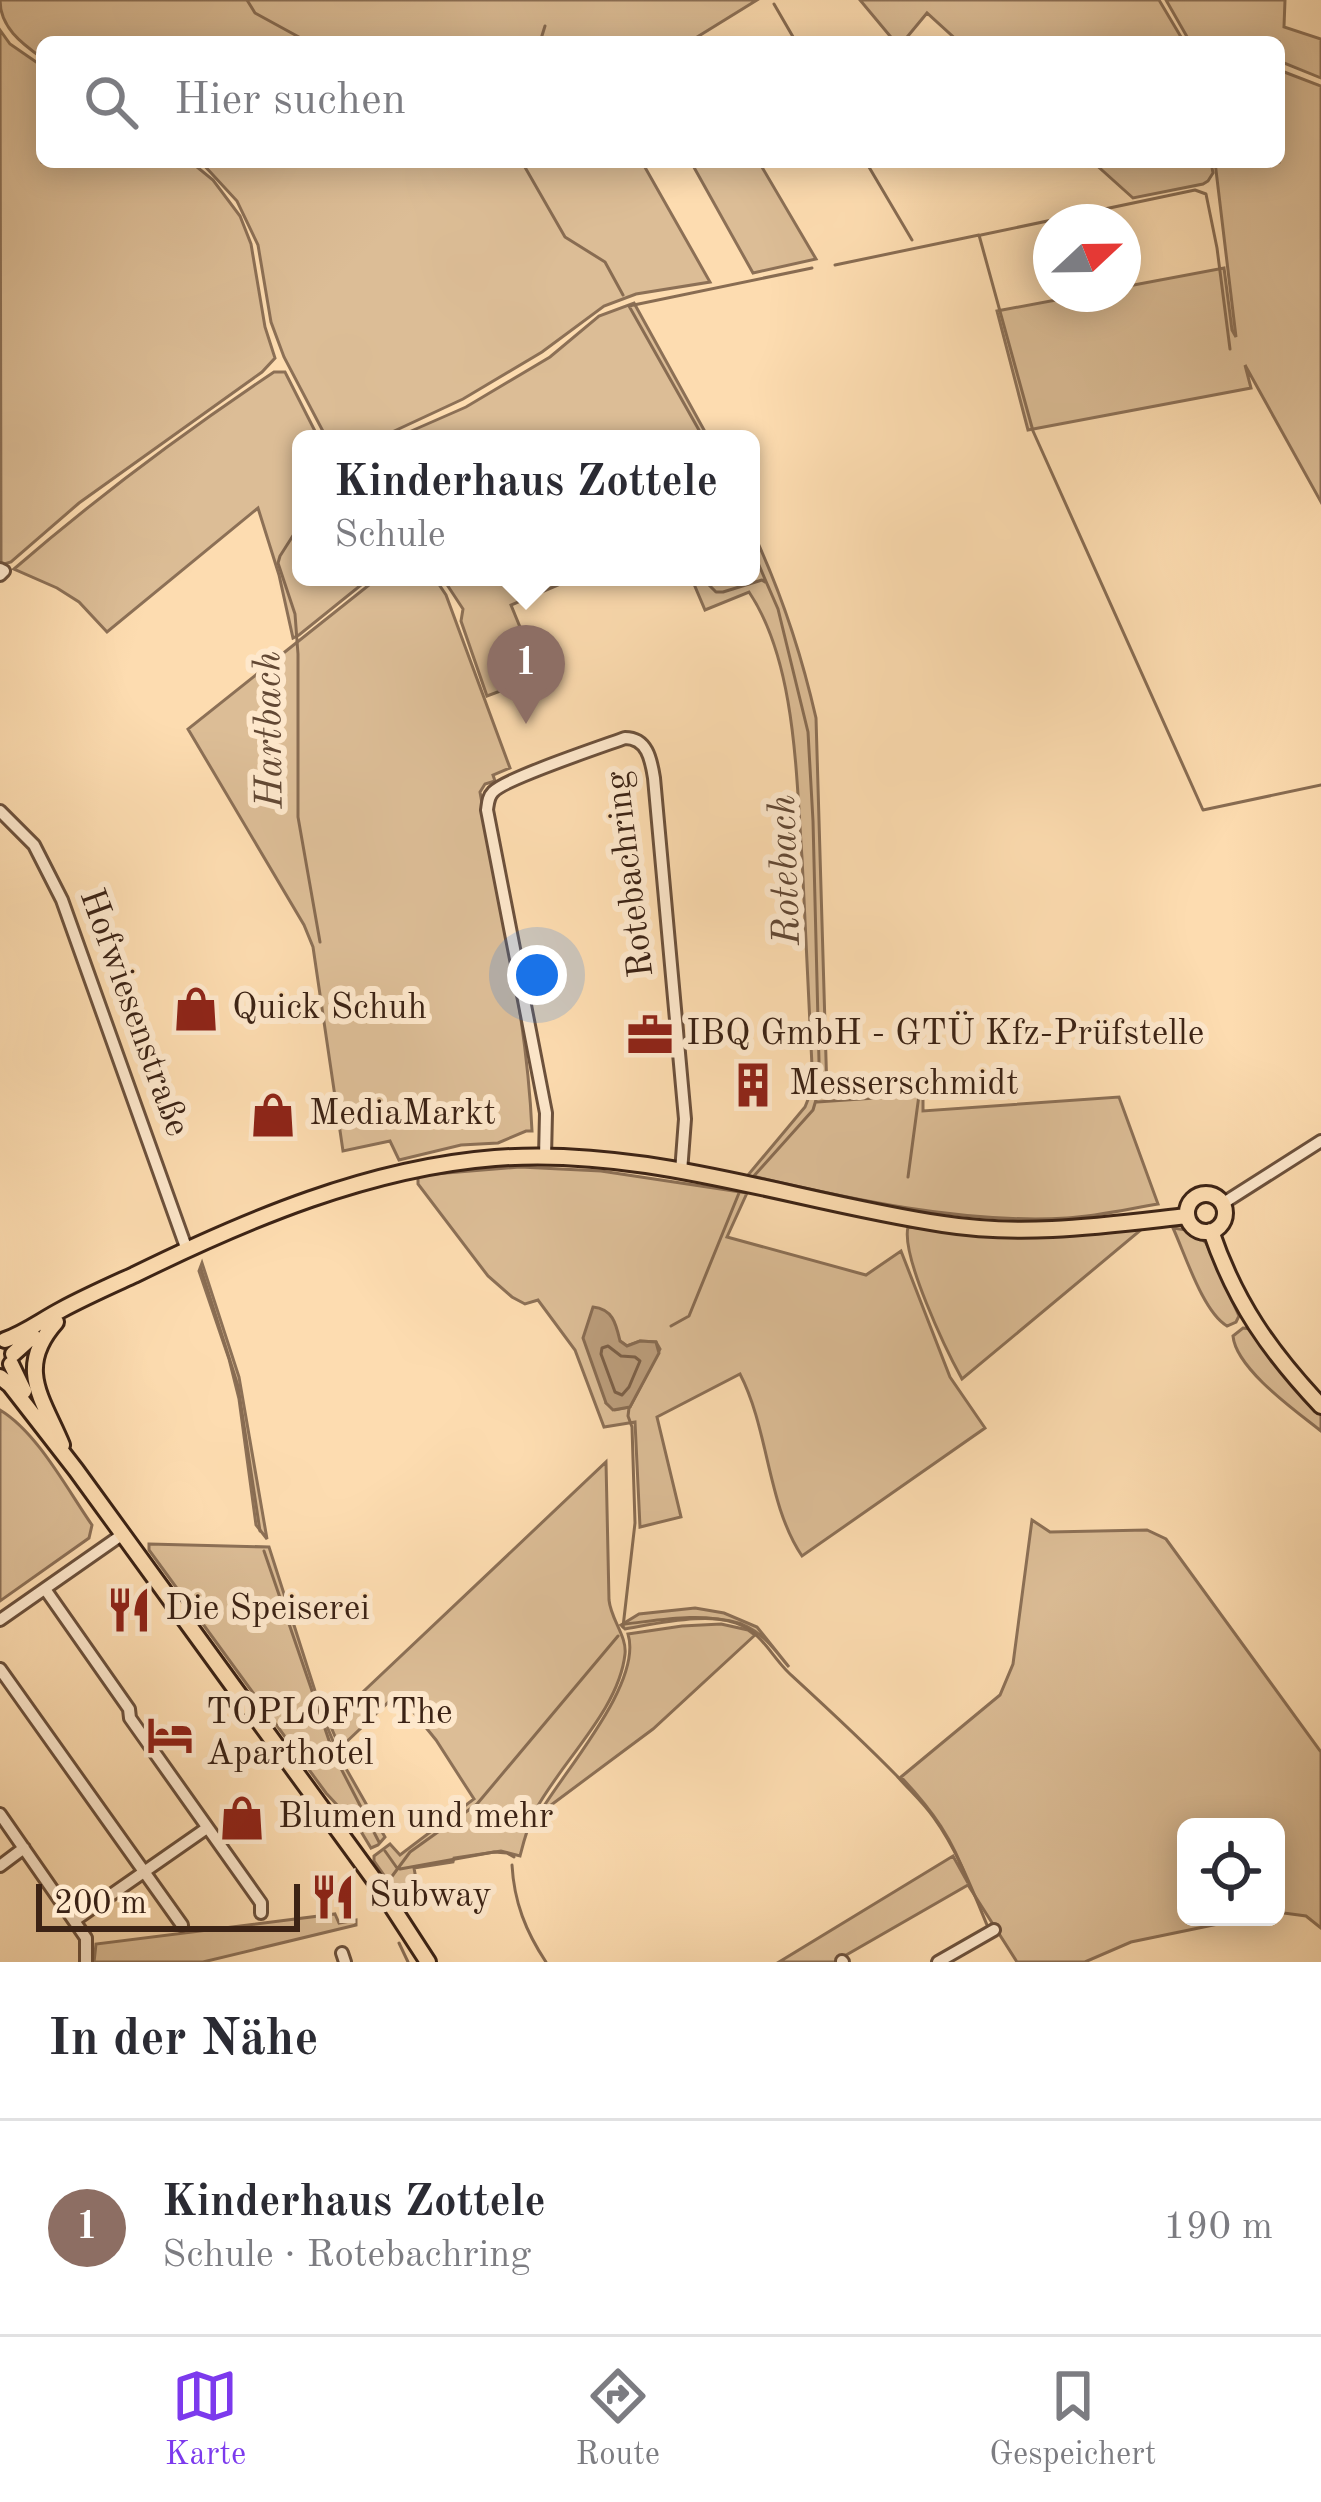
<!DOCTYPE html>
<html lang="de">
<head>
<meta charset="utf-8">
<style>
  :root { --surface:#fff; --page:#f2f2f3; --text:#2b2b33; --muted:#7c7c81; --line:#e1e1e2; --accent:#7c3aed }
  body { margin:0; font-family:"Old Standard TT",serif; background:var(--page); color:var(--text) }
  .controls { position:absolute; right:36px; bottom:36px; display:grid; overflow:hidden; border-radius:18px; box-shadow:0 6px 30px #0003 }
  .controls button { width:108px; height:108px; display:grid; place-items:center; padding:0; border:0; border-bottom:3px solid var(--line); background:var(--surface); color:var(--text); font:60px sans-serif }
  .compass { position:absolute; left:1033px; top:204px; width:108px; height:108px; border-radius:50%; background:var(--surface); box-shadow:0 6px 30px #0003; rotate:68deg }
  .scale { position:absolute; left:36px; bottom:30px; width:264px; box-sizing:border-box; padding-left:12px; border:6px solid #3c2315; border-top:0; font-size:33px; line-height:42px; white-space:nowrap; color:#3c2315; -webkit-text-stroke:9px #fee8cc; paint-order:stroke }
  .you { position:absolute; left:537px; top:975px; width:42px; height:42px; margin:-30px; border:9px solid #fff; border-radius:50%; background:#1a73e8; box-shadow:0 0 0 18px #1a73e833 }
  .badge { display:grid; place-items:center; width:78px; height:78px; border-radius:50%; background:var(--accent); color:#fff; font-size:39px; font-weight:700 }
  .pin { position:absolute; translate:-50% -99px; filter:drop-shadow(0 3px 6px #0008) }
  .pin::after { content:''; position:absolute; top:63px; width:42px; height:36px; background:inherit; clip-path:polygon(0 0,100% 0,50% 100%) }
  .popup { position:absolute; left:292px; top:430px; width:468px; height:156px; box-sizing:border-box; display:grid; place-content:center; border-radius:18px; background:var(--surface); filter:drop-shadow(0 3px 9px #0005); font-size:39px; white-space:nowrap; color:var(--muted) }
  .popup b { font-size:45px; color:var(--text) }
  .popup::after { content:''; position:absolute; left:50%; top:100%; margin-left:-24px; border:24px solid transparent; border-top-color:var(--surface) }
  .list { margin:0; padding:0; list-style:none }
  h2 { display:flex; justify-content:space-between; align-items:center; height:156px; margin:0; padding:0 48px; font-size:51px }
  h2 small { font-size:39px; font-weight:400; color:var(--muted) }
  .list li { display:grid; grid-template-columns:78px 1fr auto; gap:36px; align-items:center; box-sizing:border-box; height:216px; padding:0 48px; border-top:3px solid var(--line) }
  .list b { display:block; font-size:45px; white-space:nowrap }
  .list p { margin:0; font-size:39px; white-space:nowrap; color:var(--muted) }
  .list em { font-size:39px; font-style:normal; color:var(--muted) }
  .icon { flex:none; width:66px; height:66px; fill:none; stroke:currentColor; stroke-width:2; stroke-linecap:round; stroke-linejoin:round }
  .map { position:relative; flex:none; width:1321px; height:1962px; overflow:hidden }
  .search { position:absolute; background:var(--surface); box-shadow:0 6px 30px #0003; left:36px; right:36px; top:36px; height:132px; display:flex; align-items:center; gap:30px; box-sizing:border-box; padding:0 42px; border-radius:18px; color:var(--muted); font-size:45px }
  .sheet { height:372px; background:var(--surface) }
  nav { display:flex; justify-content:space-around; align-items:center; box-sizing:border-box; height:168px; border-top:3px solid var(--line); background:var(--surface); font-size:33px; color:var(--muted) }
  nav a { display:grid; justify-items:center; gap:6px }
  nav .on { color:var(--accent) }
  .map>svg:first-child { display:block }
</style>
</head>
<body>
<div class="map">
<svg width="1321" height="1962" viewBox="0 0 1321 1962">
  <rect width="100%" height="100%" fill="#fddcb0"/>
  <filter id="stains"><feTurbulence type="fractalNoise" baseFrequency=".00167" numOctaves="4"/><feColorMatrix values="0 0 0 0 .2 0 0 0 0 .09 0 0 0 0 .02 0 0 0 .5 -.17"/></filter>
  <radialGradient id="worn" r=".72"><stop offset=".6" stop-color="#630" stop-opacity="0"/><stop offset="1" stop-color="#630" stop-opacity=".3"/></radialGradient>
  <path fill="#dcbd96" stroke="#8c7056" stroke-width="3" fill-rule="evenodd" d="M0 0H757L689 42H42V58C21 43 0 27 0 0Z
    M860 0H1159L1184 42H959L927 13 903 42H895Z
    M1166 0H1285L1284 27 1321 39V78L1279 61V42H1190Z
    M0 30 10 44 42 66V162H191L213 180 240 216 251 244 265 327 275 358 262 372 79 503 11 562 1 565Z
    M1279 70 1321 86V502L1245 365 1251 388 1028 430 997 311 1088 294H1123V287L1224 268 1232 330 1236 337 1215 162H1279Z
    M201 162H642L710 282 636 294 604 306 542 352 463 399 377 439H327L284 357 271 322 258 245 237 201Z
    M691 162H759L816 259 753 273Z
    M1093 162H1211L1213 173 1208 181 1203 184 1133 198Z
    M634 303 709 439H393L466 407 550 357 599 316Z
    M274 372H285L319 439H301V577H371L299 635 293 638 279 575 258 508 107 632 79 602 57 588 14 569C97 497 183 433 274 372Z
    M751 528C780 589 801 652 816 718L827 1093 923 1091V1111L1119 1097 1158 1204C1128 1209 1098 1216 1067 1218 963 1224 849 1199 748 1175L805 1107 813 1087C810 1011 806 935 802 858 796 775 796 662 749 592L705 610 691 577H751Z
    M379 577H434L446 595 510 768 493 775 495 781 485 784 480 792C500 904 527 1017 532 1131H526L498 1143 461 1145 399 1160 390 1141 343 1151 313 947 304 925 188 729Z
    M442 577H569L570 580 511 605 540 676 487 696 461 621 463 609Z
    M520 1167 601 1171 747 1193 727 1237 866 1275 901 1251 950 1377 985 1428 802 1556C767 1504 769 1430 740 1374L657 1417 681 1517 640 1527 635 1422 604 1427 575 1350 538 1300 525 1304 512 1297 488 1276 418 1184V1177L422 1175ZM620 1341 627 1346 640 1341 656 1342 660 1349 630 1407 615 1410 606 1403Z
    M908 1227 1003 1235 1085 1234 1142 1229 962 1379C946 1350 901 1256 908 1227Z
    M1173 1228 1193 1231 1206 1243 1239 1316 1236 1322 1227 1326C1203 1312 1185 1254 1173 1228Z
    M202 1263 239 1377 267 1539 256 1525 239 1399 229 1359 199 1271Z
    M1243 1328 1251 1329 1276 1366 1321 1413V1431C1297 1412 1236 1369 1233 1336Z
    M0 1410C37 1432 67 1489 92 1525L89 1538 0 1601Z
    M606 1462 609 1600C611 1620 627 1636 625 1654 619 1710 561 1762 535 1811 528 1825 524 1840 520 1856L501 1851 454 1858 453 1862 414 1868 418 1890 403 1902 374 1861V1856L390 1844 400 1855 474 1799 436 1740 398 1693 340 1748 331 1727 347 1707Z
    M1032 1520 1050 1532 1147 1530 1166 1539 1321 1752V1928L1306 1916 1276 1912V1827H1186V1917H1252L1131 1942 1085 1962H1017L968 1885 834 1962H779L953 1856 968 1883C953 1839 933 1811 901 1777L1000 1695 1013 1664Z
    M149 1544 269 1547 324 1719 340 1758 385 1837 378 1845 371 1848 354 1820H351L326 1793 149 1550Z
    M695 1608 724 1613 757 1627 789 1667C777 1653 766 1636 748 1627 716 1610 660 1623 625 1629L621 1625 639 1614Z
    M721 1624 748 1630 755 1635 653 1729 539 1814C564 1771 643 1683 628 1634L682 1626Z
    M335 1914 339 1923 356 1920V1925L203 1962H94L96 1944Z"/>
  <path fill="#bb9d7b" stroke="#886c52" stroke-width="3" d="M593 1307C613 1309 616 1324 620 1341L627 1346 640 1341 656 1342 659 1353 630 1407 613 1410 606 1403 583 1338Z"/>
  <g fill="none" stroke-linecap="round" stroke-linejoin="round">
    <path stroke="#7c6048" stroke-width="3" d="M608 1346 621 1356 635 1357 640 1361 629 1387 622 1395 615 1392 601 1354 602 1348Z"/>
    <path stroke="#886c52" stroke-width="3" d="M247 0 255 13 308 42
      M774 4 796 42
      M540 42 545 26
      M522 162 565 237 605 262 623 295
      M866 162 912 240
      M981 235 1195 190 1206 194 1217 248 1230 349
      M835 265 979 235 1033 431 1203 810 1321 785
      M704 439 629 306 812 268
      M301 523 280 556 278 563 295 614 298 654V817L320 942
      M751 547 778 609 808 732 813 821 819 1061 818 1093 813 1110 753 1177
      M707 583 716 592H723L762 580 765 582
      M817 1102 919 1095 908 1177
      M201 1269 238 1386 260 1531
      M671 1326 689 1316 739 1193
      M264 1551 334 1755 379 1842
      M625 1624C661 1620 701 1612 736 1623 762 1632 771 1656 789 1673 826 1707 862 1740 897 1776 909 1790 923 1802 934 1818 957 1850 972 1889 987 1925
      M623 1627 635 1523 632 1427 628 1416 629 1408
      M385 1851 397 1868
      M512 1865C514 1902 526 1932 546 1962
      M400 1869 494 1852 507 1853 514 1857
      M390 1879 410 1852 477 1804 618 1636
      M399 1943 408 1962"/>
    <g stroke="#6c513c" stroke-width="16">
      <path id="minor" d="M0 569 4 571 0 575
        M0 811 34 845 62 900 187 1250
        M545 1157 546 1113 487 810C488 803 488 797 493 792 504 779 603 746 625 738 647 738 651 759 654 778L685 1119 681 1172
        M1222 1204 1321 1141
        M45 1589 129 1709 130 1718 261 1903V1913
        M0 1620 123 1534
        M0 1669 182 1925
        M0 1814 86 1938V1962
        M0 1866 24 1848
        M75 1920 207 1828
        M342 1953 345 1962
        M842 1961 843 1962
        M938 1962 994 1930"/>
    </g>
    <g stroke="#3c2315" stroke-width="20">
      <path id="major" d="M1187 1213a19 19 0 1 1 38 0a19 19 0 1 1-38 0Z
        M1211 1231C1235 1302 1270 1352 1321 1406
        M56 1322C15 1368 43 1399 62 1445
        M5 1340C25 1333 42 1320 61 1310 85 1297 110 1286 134 1275 248 1219 369 1168 495 1158 647 1146 795 1202 943 1224 1025 1237 1106 1225 1187 1216
        M13 1354 33 1336
        M11 1364 24 1391
        M0 1377 10 1385 76 1470 233 1686 378 1885 428 1962"/>
    </g>
    <use href="#minor" stroke="#fee8cc" stroke-width="10"/>
    <use href="#major" stroke="#fddcb0" stroke-width="14"/>
  </g>
  <defs>
    <g id="shop-bare" transform="scale(3.6)"><path d="M-5-2.5h2.3a2.7 3.5 0 0 1 5.4 0H5L5.5 6h-11ZM-1.5-2.5h3a1.5 2.3 0 0 0-3 0Z" fill="#8f2418" stroke="#fee8cc" stroke-width="2.5" paint-order="stroke"/></g>
    <g id="office-bare" transform="scale(3.6)"><path d="M-6-3h4V-5.5h4V-3h4V5H-6ZM-1-4.5V-3h2v-1.5ZM-6 0V1H6V0Z" fill="#8f2418" stroke="#fee8cc" stroke-width="2.5" paint-order="stroke"/></g>
    <g id="building-bare" transform="scale(3.6)"><path d="M-4-6H4V6H1V3H-1V6H-4ZM-2.5-4.3h1.7v1.8h-1.7ZM.8-4.3h1.7v1.8H.8ZM-2.5-1h1.7V.8h-1.7ZM.8-1h1.7V.8H.8Z" fill="#8f2418" stroke="#fee8cc" stroke-width="2.5" paint-order="stroke"/></g>
    <g id="restaurant-bare" transform="scale(3.6)"><path d="M-5-6h1v4h1v-4h1v4h1v-4h1v5L-1.5 .5V6h-2V.5L-5-1ZM5-6V6H3V1.5H1.5Q1.5-4 5-6Z" fill="#8f2418" stroke="#fee8cc" stroke-width="2.5" paint-order="stroke"/></g>
    <g id="hotel-bare" transform="scale(3.6)"><path d="M-6-4.5h1.5V1H6V5H4.5V3h-9V5H-6ZM-4 0a1.8 1.8 0 1 1 3.6 0ZM.5 0V-2.5h3Q6-2.5 6 0Z" fill="#8f2418" stroke="#fee8cc" stroke-width="2.5" paint-order="stroke"/></g>
  </defs>
  <g fill-rule="evenodd">
    <use href="#shop-bare" x="196" y="1009"/>
    <use href="#office-bare" x="650" y="1035"/>
    <use href="#building-bare" x="753" y="1085"/>
    <use href="#shop-bare" x="273" y="1115"/>
    <use href="#restaurant-bare" x="129" y="1610"/>
    <use href="#hotel-bare" x="170" y="1735"/>
    <use href="#shop-bare" x="242" y="1818"/>
    <use href="#restaurant-bare" x="333" y="1897"/>
  </g>
  <g text-anchor="middle" dominant-baseline="central" stroke-width="12" stroke-linejoin="round" paint-order="stroke">
    <g font-size="36" fill="#3c2315" stroke="#fee8cc">
      <text transform="translate(631 874) rotate(-97)">Rotebachring</text>
      <text transform="translate(133 1013) rotate(70)">Hofwiesenstraße</text>
    </g>
    <g font-size="36" fill="#3c2315" stroke="#fee8cc" text-anchor="start">
      <text x="232" y="1009">Quick Schuh</text>
      <text x="686" y="1035">IBQ GmbH - GTÜ Kfz-Prüfstelle</text>
      <text x="789" y="1085">Messerschmidt</text>
      <text x="309" y="1115">MediaMarkt</text>
      <text x="165" y="1610">Die Speiserei</text>
      <text x="206" y="1714">TOPLOFT The<tspan x="206" dy="41">Aparthotel</tspan></text>
      <text x="278" y="1818">Blumen und mehr</text>
      <text x="369" y="1897">Subway</text>
    </g>
    <g font-size="39" font-style="italic" fill="#624834" stroke="#fee8cc">
      <text transform="translate(270 730) rotate(-91)">Hartbach</text>
      <text transform="translate(786 870) rotate(-92)">Rotebach</text>
    </g>
  </g>
  <rect width="100%" height="100%" filter="url(#stains)"/>
  <rect width="100%" height="100%" fill="url(#worn)"/>
</svg>
<div class="controls">
<button><svg class="icon" aria-label="locate" viewBox="0 0 24 24"><circle cx="12" cy="12" r="6"/><path d="M12 2v4M12 18v4M2 12h4M18 12h4"/></svg></button>
</div>
<svg class="compass" viewBox="-18 -18 36 36"><path d="M0-13l5 13h-10z" fill="#e53935"/><path d="M0 13l5-13h-10z" fill="#7c7c81"/></svg>
<div class="scale">200 m</div>
<div class="you"></div>
<div class="pin badge" style="left:526px;top:724px;background:#8d6e63">1</div>
<div class="popup"><b>Kinderhaus Zottele</b>Schule</div>
<div class="search"><svg class="icon" aria-label="search" viewBox="0 0 24 24"><circle cx="10" cy="10" r="6"/><path d="M15 15l6 6"/></svg>Hier suchen</div>
</div>
<section class="sheet">
<h2>In der Nähe<small></small></h2>
<ul class="list">
<li><span class="badge" style="background:#8d6e63">1</span><div><b>Kinderhaus Zottele</b><p>Schule · Rotebachring</p></div><em>190 m</em></li>
</ul>
</section>
<nav>
<a class="on"><svg class="icon" aria-label="map" viewBox="0 0 24 24"><path d="M3 6l6-2 6 2 6-2v14l-6 2-6-2-6 2zM9 4v14M15 6v14"/></svg>Karte</a>
<a><svg class="icon" aria-label="directions" viewBox="0 0 24 24"><path d="M12 3l9 9-9 9-9-9zM9 14v-3h6M13 9l2 2-2 2"/></svg>Route</a>
<a><svg class="icon" aria-label="saved" viewBox="0 0 24 24"><path d="M7 4h10v16l-5-4-5 4z"/></svg>Gespeichert</a>
</nav>
</body>
</html>
